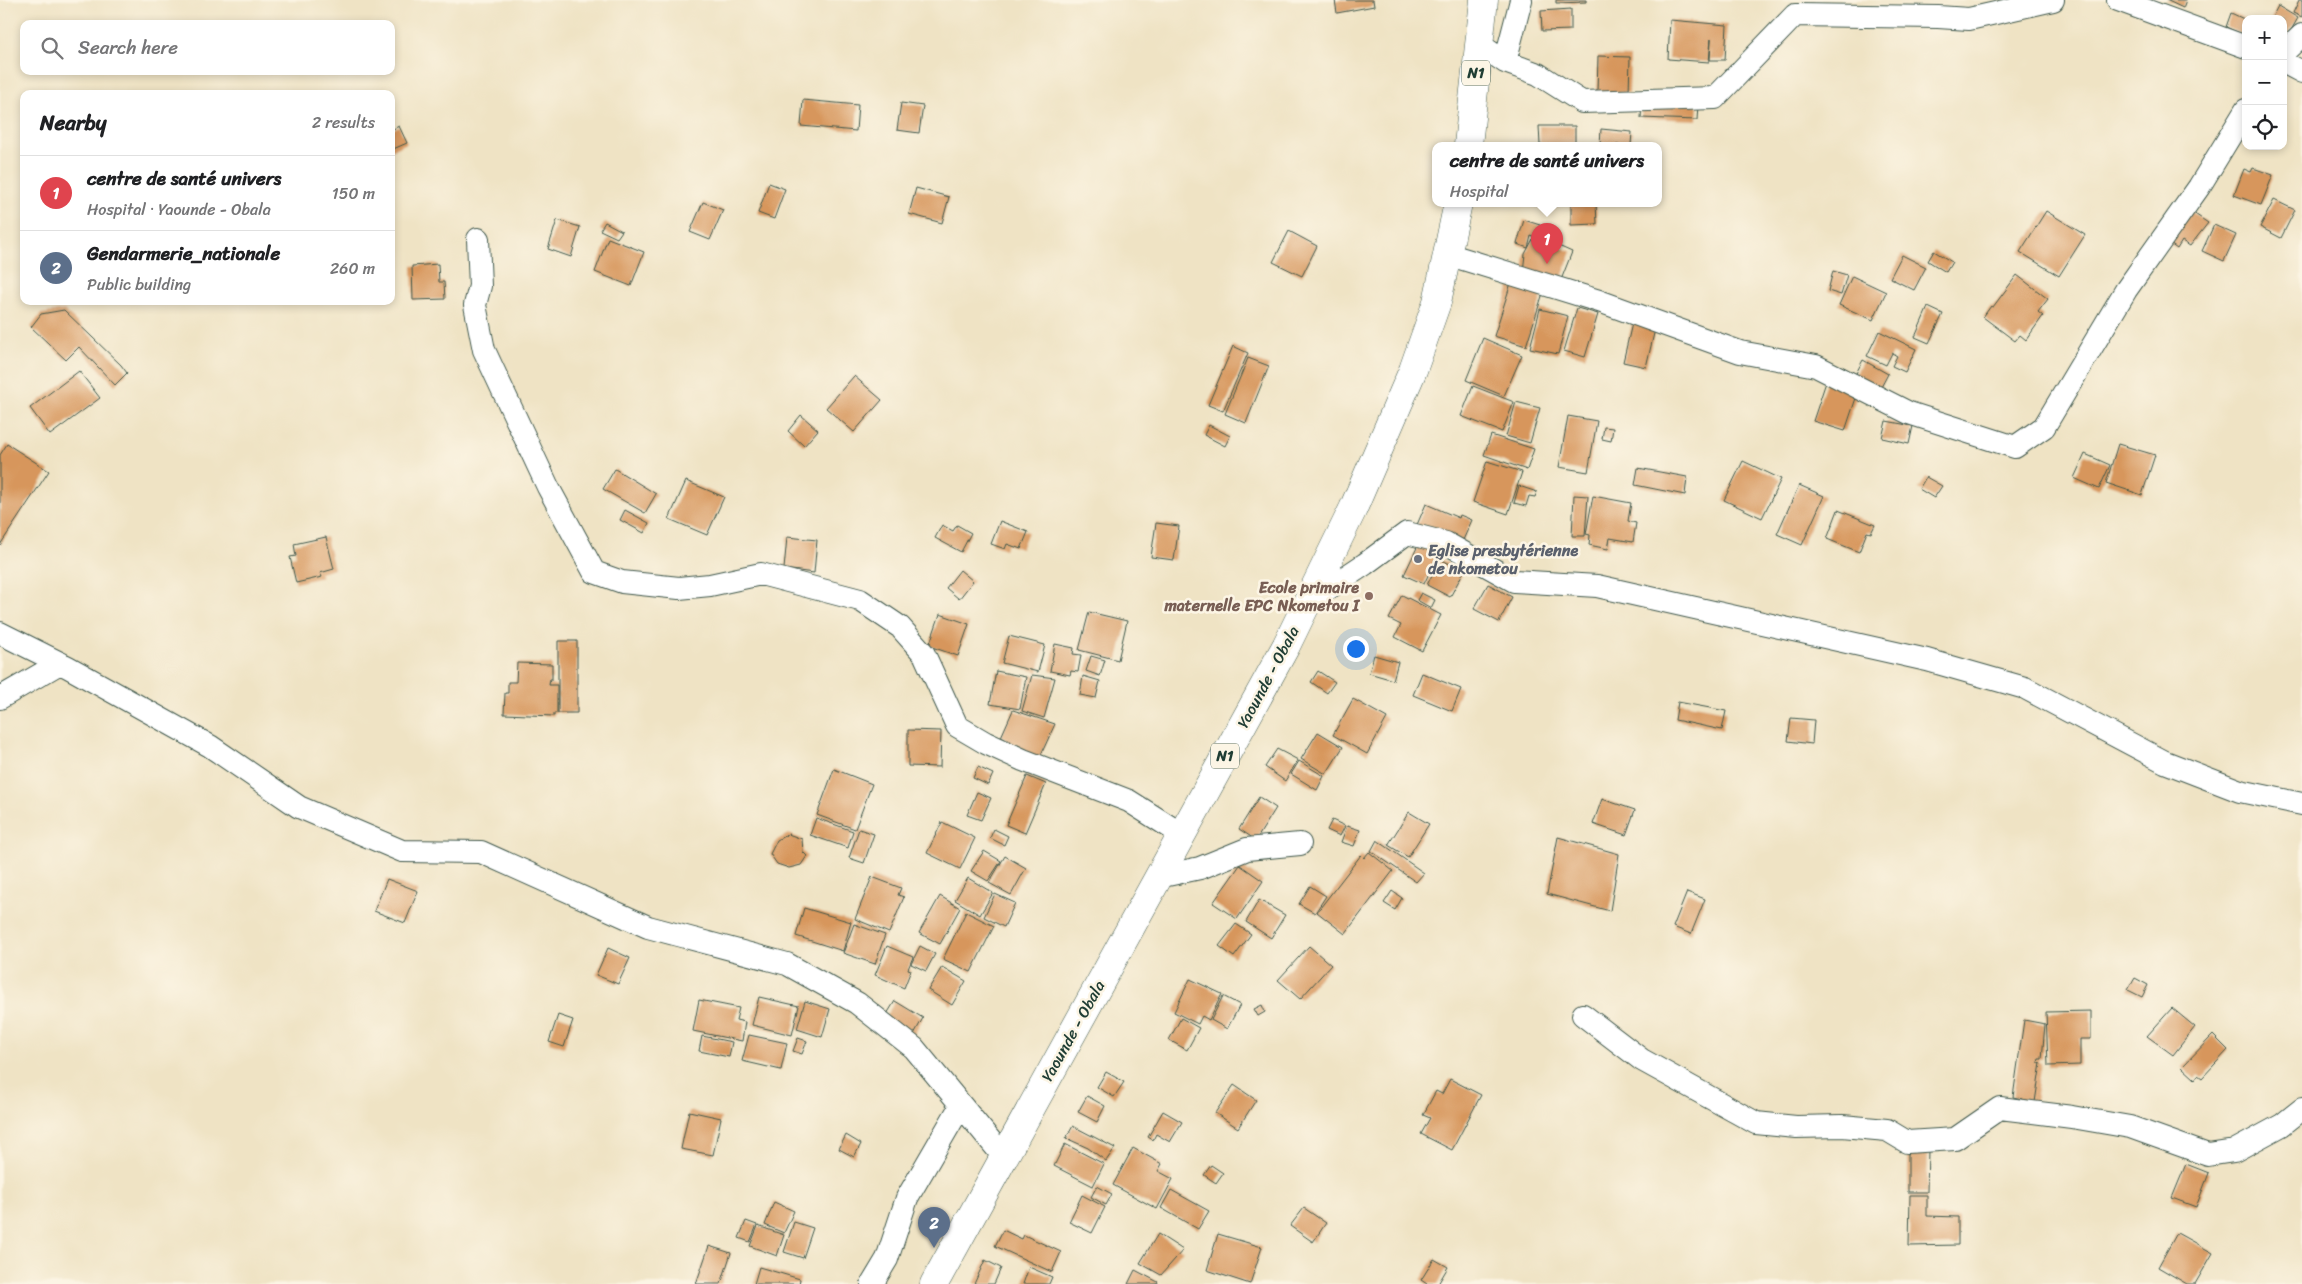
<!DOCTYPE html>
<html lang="en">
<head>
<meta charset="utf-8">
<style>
  :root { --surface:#fff; --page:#f2f2f2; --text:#202124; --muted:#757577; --line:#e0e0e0; --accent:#d1495b }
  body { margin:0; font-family:Sriracha,sans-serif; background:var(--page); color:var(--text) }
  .controls { position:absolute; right:15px; top:15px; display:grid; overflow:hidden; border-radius:10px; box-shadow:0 2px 8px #0003 }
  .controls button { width:45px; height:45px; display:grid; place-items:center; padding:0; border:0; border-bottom:1px solid var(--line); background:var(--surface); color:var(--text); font:25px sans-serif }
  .you { position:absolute; left:1355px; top:648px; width:18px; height:18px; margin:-12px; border:4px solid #fff; border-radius:50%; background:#1a73e8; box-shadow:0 0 0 8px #1a73e833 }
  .badge { display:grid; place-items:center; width:32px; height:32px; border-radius:50%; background:var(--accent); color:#fff; font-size:16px; font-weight:700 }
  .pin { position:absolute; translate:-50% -41px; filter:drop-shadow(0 1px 2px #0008) }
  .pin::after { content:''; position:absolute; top:26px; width:18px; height:15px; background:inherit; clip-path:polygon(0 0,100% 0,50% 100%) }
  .popup { position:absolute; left:1432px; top:142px; width:230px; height:65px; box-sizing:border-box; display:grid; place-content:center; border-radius:10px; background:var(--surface); filter:drop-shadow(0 1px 4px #0005); font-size:16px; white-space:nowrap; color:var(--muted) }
  .popup b { font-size:19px; color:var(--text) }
  .popup::after { content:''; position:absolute; left:50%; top:100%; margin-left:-10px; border:10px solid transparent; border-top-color:var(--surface) }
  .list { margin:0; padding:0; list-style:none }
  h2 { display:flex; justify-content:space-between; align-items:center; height:65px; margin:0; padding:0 20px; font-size:21px }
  h2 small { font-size:16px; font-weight:400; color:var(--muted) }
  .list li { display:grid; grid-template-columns:32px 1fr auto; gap:15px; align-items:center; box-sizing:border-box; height:75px; padding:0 20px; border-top:1px solid var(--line) }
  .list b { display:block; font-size:19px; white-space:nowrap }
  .list p { margin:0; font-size:16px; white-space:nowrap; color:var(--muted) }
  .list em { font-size:16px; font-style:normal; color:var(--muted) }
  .icon { flex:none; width:28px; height:28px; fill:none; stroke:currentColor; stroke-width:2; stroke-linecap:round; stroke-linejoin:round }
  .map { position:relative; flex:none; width:2302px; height:1284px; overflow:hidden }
  .search { position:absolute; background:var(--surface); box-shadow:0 2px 8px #0003; left:20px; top:20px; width:375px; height:55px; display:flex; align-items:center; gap:12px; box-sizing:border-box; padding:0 18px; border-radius:10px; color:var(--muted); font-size:19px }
  .panel { position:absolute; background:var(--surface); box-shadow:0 2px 8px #0003; left:20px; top:90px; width:375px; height:215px; border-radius:10px }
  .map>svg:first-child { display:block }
</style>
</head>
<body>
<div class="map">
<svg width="2302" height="1284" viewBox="0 0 2302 1284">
  <rect width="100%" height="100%" fill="#fcf5e5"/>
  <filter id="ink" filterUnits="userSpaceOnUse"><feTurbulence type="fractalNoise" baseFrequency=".02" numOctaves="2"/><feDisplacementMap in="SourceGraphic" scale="10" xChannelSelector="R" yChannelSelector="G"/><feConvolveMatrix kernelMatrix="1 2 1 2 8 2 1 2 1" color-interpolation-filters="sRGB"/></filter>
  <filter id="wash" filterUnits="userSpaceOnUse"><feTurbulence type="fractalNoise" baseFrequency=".0096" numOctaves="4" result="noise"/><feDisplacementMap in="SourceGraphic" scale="20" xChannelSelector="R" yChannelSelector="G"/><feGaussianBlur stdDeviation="1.12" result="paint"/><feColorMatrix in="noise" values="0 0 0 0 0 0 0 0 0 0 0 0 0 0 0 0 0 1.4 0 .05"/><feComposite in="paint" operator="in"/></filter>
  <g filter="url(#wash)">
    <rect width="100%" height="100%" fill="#efe3c4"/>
    <g id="blocks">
      <path fill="#d7965c" d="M1335 0H1373L1374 6 1337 13Z
        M1556 0H1586V2L1556 3Z
        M2166 0H2186L2183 8Z
        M2299 0H2302V17L2293 13Z
        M2278 6 2298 18 2283 44V19H2271Z
        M1571 9V30L1542 31 1541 11Z
        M2231 13 2246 20V36L2226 27Z
        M1670 20 1727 25 1725 60H1710L1711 39 1709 62 1668 59Z
        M1598 56 1630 57 1629 93 1597 92Z
        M803 100 858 105 856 131 801 126Z
        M901 103 923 106 919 133 897 130Z
        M1642 103 1698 105 1697 120 1641 118Z
        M399 126 407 143 391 150V130Z
        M1539 126H1575V145H1540Z
        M1601 129 1632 132 1631 145H1600Z
        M2253 168 2273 175 2261 205 2234 195 2244 169 2251 172Z
        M769 183 785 189 774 219 758 213Z
        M916 188 949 197 942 223 909 214Z
        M2274 200 2295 210 2281 238 2260 227Z
        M703 202 723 210 710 240 690 232Z
        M1571 203H1596L1597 224 1571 225Z
        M2189 210 2208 223 2190 246 2182 241 2177 249 2166 241Z
        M2046 211 2085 235 2059 276 2020 252Z
        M557 220 580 227 571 257 548 249Z
        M1524 220 1540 225 1536 238 1531 236 1528 248 1517 244Z
        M605 222 622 231 617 238 600 230Z
        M2214 225 2236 235 2224 261 2202 251Z
        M1289 231 1317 246 1302 276 1273 262Z
        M608 238 644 252 631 286 595 272Z
        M1533 239 1554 244 1572 252 1559 285 1523 272 1525 254Z
        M1934 251 1952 262 1946 272 1928 261Z
        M1902 255 1926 267 1914 290 1890 278Z
        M438 264 439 282H444L445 299 413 300 412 266Z
        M1833 271 1847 275 1841 295 1828 291Z
        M2017 275 2048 299 2038 312 2043 316 2026 340 2020 335 2015 341 1983 317 1991 306 1993 307Z
        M1852 276 1886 292 1873 320 1839 305Z
        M1511 283 1543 293 1526 346 1494 336Z
        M1928 307 1943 314 1929 343 1915 337Z
        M1577 308 1598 314 1585 357 1564 351Z
        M1540 309 1568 316 1558 354 1530 348Z
        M64 310 121 365 127 373 115 385 79 347 66 360 31 327 41 314Z
        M1633 319 1656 325 1646 367 1623 362Z
        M1879 331 1916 349 1905 372 1892 366 1897 356 1892 353 1886 365 1867 356Z
        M1483 338 1522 355 1504 396 1466 380Z
        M1233 346 1248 353 1223 411 1208 405Z
        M1248 358 1269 366 1246 423 1225 414Z
        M1863 360 1888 374 1878 393 1853 379Z
        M79 371 100 398 50 435 30 408Z
        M854 376 882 400 854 432 826 408Z
        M1828 376 1860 386 1845 431 1813 421Z
        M1473 386 1514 402 1502 432 1461 416Z
        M1516 402 1540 408 1530 443 1506 436Z
        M801 415 818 430 804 446 788 431Z
        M1568 416 1597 421 1588 472 1559 467Z
        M1886 421 1913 426 1909 444 1882 438Z
        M1209 425 1230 436 1225 446 1204 435Z
        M1604 427 1613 428 1611 441 1602 439Z
        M1491 435 1534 449 1527 470 1484 455Z
        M7 444 49 471 0 545V455Z
        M2118 444 2155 455 2142 495 2106 483Z
        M2085 454 2110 465 2099 489 2074 478Z
        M1487 461 1522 472 1508 514 1473 502Z
        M1743 461 1781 479 1762 518 1724 500Z
        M1638 468 1687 477 1685 495 1635 485Z
        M615 469 656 494 645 513 603 489Z
        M1926 477 1942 486 1934 498 1919 489Z
        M686 481 724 497 707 535 669 519Z
        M1799 485 1824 496 1802 545 1777 534Z
        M1519 486 1537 492 1535 497 1529 496 1526 506 1514 503Z
        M1574 495 1588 496 1585 536H1572Z
        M1593 496 1631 503 1628 521 1636 523 1633 542 1610 538 1608 549 1589 545 1590 535 1586 534Z
        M1426 504 1459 518 1460 515 1472 520 1459 549 1416 527Z
        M625 510 649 523 644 533 620 520Z
        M1838 510 1875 525 1871 533 1867 532 1859 552 1827 539Z
        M1000 521 1028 532 1021 549 1007 544 1005 549 991 544Z
        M1156 523 1179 526 1174 560 1151 557Z
        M942 525 953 531 957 525 971 533 961 552 935 538Z
        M326 537 334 569 320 573 322 577 296 583 290 557 296 556 294 544Z
        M787 537 817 540 814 573 784 569Z
        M1421 539 1441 548 1424 584 1404 575Z
        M1440 559 1464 571 1450 597 1427 585Z
        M960 570 973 581 959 599 946 588Z
        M1488 584 1512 597 1499 622 1474 609Z
        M1421 593 1435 600 1431 608 1417 600Z
        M1402 595 1441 615 1422 651 1395 637 1401 625 1389 619Z
        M1089 612 1127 621 1118 660 1079 650Z
        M940 614 969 624 958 656 929 646Z
        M1009 636 1045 645 1038 672 1002 663Z
        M558 641H577V713H558Z
        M1055 644 1074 648 1073 654 1081 655 1078 672 1071 671 1070 675 1050 671Z
        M1374 655 1398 662 1393 680 1369 673Z
        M1091 656 1105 660 1100 676 1086 671Z
        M517 663 552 664V679H550L549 685H557V713H554V716L504 714 505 693H508V682H516Z
        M996 671 1026 677 1020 709 990 704Z
        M1318 671 1335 682 1327 693 1311 682Z
        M1422 673 1461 689 1452 711 1413 695Z
        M1032 675 1055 678 1044 718 1022 711Z
        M1083 676 1100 681 1096 698 1080 695Z
        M1353 699 1387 718 1367 754 1333 735Z
        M1678 702 1726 711 1722 730 1675 720Z
        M1013 710 1055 724 1038 761 1003 745 1005 739 1001 737Z
        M1791 718 1814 720 1812 744 1788 741Z
        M908 730 941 731 940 767 908 766Z
        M1318 732 1343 747 1326 774 1301 759Z
        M1277 749 1298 760 1285 781 1265 767Z
        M1299 761 1324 776 1317 790 1291 774Z
        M978 767 993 774 988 785 973 778Z
        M834 769 872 784 855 829 817 815Z
        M1027 776 1046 784 1025 833 1006 825Z
        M977 792 991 798 981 820 967 815Z
        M1259 797 1276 808 1256 840 1239 829Z
        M1602 799 1635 810 1626 835 1593 824Z
        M1409 812 1429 824 1408 857 1388 845Z
        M816 818 853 831 848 848 810 835Z
        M1332 820 1345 826 1340 836 1327 830Z
        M942 822 975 838 960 869 927 853Z
        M1347 826 1360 830 1354 846 1341 842Z
        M859 829 874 834 864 863 849 858Z
        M994 829 1008 836 1004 845 990 838Z
        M788 834 802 839 803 852 807 856 801 865 789 868 777 864 770 854 777 840Z
        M1558 837 1619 854 1610 911 1547 894Z
        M1377 840 1424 873 1416 882 1371 851Z
        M984 851 1001 861 988 881 971 871Z
        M1369 852 1393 871 1345 934 1317 912 1361 855 1364 858Z
        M1005 856 1026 868 1011 895 989 883Z
        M1240 865 1263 881 1237 919 1213 903Z
        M872 877 901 888 898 895 904 897 889 933 855 919Z
        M968 878 993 893 980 915 955 900Z
        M387 879 418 891 405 923 374 911Z
        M1310 886 1326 896 1315 913 1299 904Z
        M1392 891 1402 898 1395 910 1384 903Z
        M1687 892 1705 899 1691 934 1673 927Z
        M995 894 1015 903 1004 927 984 917Z
        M940 896 960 908 940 944 919 933Z
        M1259 900 1285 915 1271 938 1246 922Z
        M804 908 851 922 843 951 796 936Z
        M966 912 994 926 971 972 943 959Z
        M854 924 885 935 875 964 843 953Z
        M1236 924 1251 934 1234 957 1219 946Z
        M887 946 913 957 908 969 911 970 904 988 875 975Z
        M920 946 935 954 926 971 911 964Z
        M1309 946 1331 965 1300 999 1278 980Z
        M608 948 630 958 618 984 596 975Z
        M942 967 966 981 952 1005 928 990Z
        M2135 978 2148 985 2142 997 2128 990Z
        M1190 979 1222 994 1209 1020 1202 1016 1198 1024 1174 1012Z
        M1223 996 1240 1005 1227 1029 1211 1020Z
        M759 997 799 1006 792 1035 752 1025Z
        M699 1000 739 1008 736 1020 745 1022 742 1041 693 1031Z
        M805 1001 830 1009 822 1037 797 1029Z
        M895 1001 923 1018 913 1036 884 1019Z
        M1262 1005 1265 1012 1258 1016 1254 1009Z
        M2172 1008 2195 1027 2173 1055 2147 1036Z
        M2091 1011V1039H2080V1065L2048 1066 2046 1012Z
        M558 1015 573 1020 564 1047 549 1042Z
        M1181 1018 1199 1028 1187 1050 1169 1040Z
        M2024 1020 2045 1024 2042 1059H2039L2038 1062 2041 1063 2035 1102 2013 1097Z
        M749 1035 787 1043 781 1070 742 1061Z
        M2213 1035 2228 1050 2202 1078 2198 1075 2195 1079 2182 1067Z
        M702 1036 732 1042 729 1057 699 1051Z
        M798 1038 807 1041 802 1054 793 1051Z
        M1106 1072 1124 1082 1114 1097 1097 1087Z
        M1450 1079 1481 1095 1452 1150 1421 1134 1430 1118 1423 1115 1436 1091 1442 1094Z
        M1234 1085 1256 1100 1238 1128 1215 1113Z
        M1087 1096 1105 1106 1097 1122 1078 1112Z
        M689 1111 721 1118 713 1155 681 1149Z
        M1163 1111 1182 1122 1170 1142 1156 1134 1153 1140 1148 1137Z
        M1073 1126 1115 1148 1106 1161 1088 1148 1066 1138Z
        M846 1135 861 1144 854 1157 839 1149Z
        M1065 1144 1104 1164 1093 1186 1054 1166Z
        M1133 1148 1162 1164 1158 1171 1173 1179 1157 1209 1113 1185Z
        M1908 1150H1928L1927 1192H1908Z
        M2186 1164 2209 1173 2196 1207 2172 1198Z
        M1211 1165 1223 1173 1216 1183 1204 1175Z
        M1097 1186 1112 1194 1106 1205 1091 1197Z
        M1171 1190 1209 1211 1198 1229 1161 1208Z
        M1082 1195 1105 1207 1092 1233 1069 1222Z
        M1910 1195H1927V1216L1958 1217V1245L1909 1246Z
        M774 1202 794 1211 784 1233 765 1225Z
        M1304 1208 1326 1223 1313 1242 1290 1226Z
        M746 1221 757 1225 750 1242 739 1238Z
        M794 1222 813 1228 803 1258 784 1252Z
        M758 1226 784 1235 777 1256 750 1246Z
        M1003 1230 1022 1239 1024 1235 1061 1252 1052 1272 995 1246Z
        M2177 1233 2213 1253 2195 1284H2187L2158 1267Z
        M1158 1234 1183 1250 1161 1275 1140 1263Z
        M1218 1234 1262 1247 1250 1284 1207 1270Z
        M709 1246 731 1253 721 1284H696Z
        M1434 1259 1448 1267 1438 1284H1427L1421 1280Z
        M985 1260 1001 1268 994 1284H974Z
        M759 1267 800 1279 799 1284H754Z
        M1029 1267 1052 1277 1049 1284H1023Z
        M1135 1270 1158 1282 1157 1284H1128Z"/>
    </g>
  </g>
  <g filter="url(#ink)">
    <use href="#blocks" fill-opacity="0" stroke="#3e564a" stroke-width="1"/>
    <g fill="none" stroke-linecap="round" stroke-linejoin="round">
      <g stroke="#3e564a" stroke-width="24">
        <path id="street" d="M2118 0 2246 47
          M1479 44 1505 62 1538 74 1582 102 1715 98 1795 15 1938 17 1969 19 2053 0
          M2283 53 2302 35
          M1505 62 1521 0
          M2283 62 2302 72
          M478 239 480 286 475 305 484 350 548 487 594 572 622 582 679 588 710 585 761 574 860 600 900 627 924 654 957 726 986 743 1023 760 1129 801 1181 834
          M1447 254 1599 301 1740 352 1816 366 1909 413 2015 447 2044 427 2126 290 2199 187 2246 110
          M1308 602 1365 564 1407 533 1446 543 1514 581 1597 586 1927 660 2025 688 2165 762 2240 791 2302 804
          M0 633 68 667 210 746 299 807 402 851 481 852 648 927 787 964 857 1003 914 1048 1004 1157
          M0 698 60 663
          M1158 877 1200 868 1247 849 1300 844
          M1583 1015 1642 1060 1756 1123 1796 1127 1842 1126 1887 1130 1907 1142 1955 1139 2000 1108 2072 1117 2130 1127 2208 1155 2234 1151 2282 1125 2302 1109
          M872 1284 887 1259 907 1198 961 1105"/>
      </g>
      <g stroke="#3e564a" stroke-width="29">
        <path id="highway" d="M1468 145 1484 0
          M934 1284 1286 646 1353 509 1413 370 1437 302 1458 203"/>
      </g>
      <use href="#street" stroke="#fff" stroke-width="22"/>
      <use href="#highway" stroke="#fff" stroke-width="28"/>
    </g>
  </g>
  <circle fill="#6b7280" stroke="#fcf5e5" stroke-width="2" cx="1418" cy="559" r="5"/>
  <circle fill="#8d6e63" stroke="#fcf5e5" stroke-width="2" cx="1369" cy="596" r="5"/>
  <g text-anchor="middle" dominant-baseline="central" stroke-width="5" stroke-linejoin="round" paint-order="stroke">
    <g fill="#fcf5e5" stroke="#617469" stroke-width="1">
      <rect x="1462" y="60.5" width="28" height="25" rx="4"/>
      <rect x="1211" y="743.5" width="28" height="25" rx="4"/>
    </g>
    <g font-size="15" font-weight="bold" fill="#1f3d34">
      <text x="1476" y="73">N1</text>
      <text x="1225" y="756">N1</text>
    </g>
    <g font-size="16" font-weight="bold" fill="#5b616d" stroke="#fcf5e5" text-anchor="start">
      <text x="1428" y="550">Eglise presbytérienne<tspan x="1428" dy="18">de nkometou</tspan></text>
    </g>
    <g font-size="16" font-weight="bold" fill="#785e54" stroke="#fcf5e5" text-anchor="end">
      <text x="1359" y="587">Ecole primaire<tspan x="1359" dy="18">maternelle EPC Nkometou I</tspan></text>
    </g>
    <g font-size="16" fill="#1f3d34" stroke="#fcf5e5">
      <text transform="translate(1268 677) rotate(-62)">Yaounde - Obala</text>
      <text transform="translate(1073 1031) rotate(-61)">Yaounde - Obala</text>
    </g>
  </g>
</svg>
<div class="controls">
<button>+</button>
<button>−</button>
<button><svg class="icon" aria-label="locate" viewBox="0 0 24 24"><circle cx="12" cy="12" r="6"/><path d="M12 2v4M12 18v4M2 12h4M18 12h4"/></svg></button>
</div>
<div class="you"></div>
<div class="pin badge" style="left:1547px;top:264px;background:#e0444e">1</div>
<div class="popup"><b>centre de santé univers</b>Hospital</div>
<div class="pin badge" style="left:934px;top:1248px;background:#5c6f8a">2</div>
<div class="search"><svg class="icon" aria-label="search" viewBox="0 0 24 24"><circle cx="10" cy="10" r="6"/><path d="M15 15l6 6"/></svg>Search here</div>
<section class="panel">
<h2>Nearby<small>2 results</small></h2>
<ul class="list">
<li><span class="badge" style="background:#e0444e">1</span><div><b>centre de santé univers</b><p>Hospital · Yaounde - Obala</p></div><em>150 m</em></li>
<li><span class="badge" style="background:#5c6f8a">2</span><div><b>Gendarmerie_nationale</b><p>Public building</p></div><em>260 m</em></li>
</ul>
</section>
</div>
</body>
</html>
